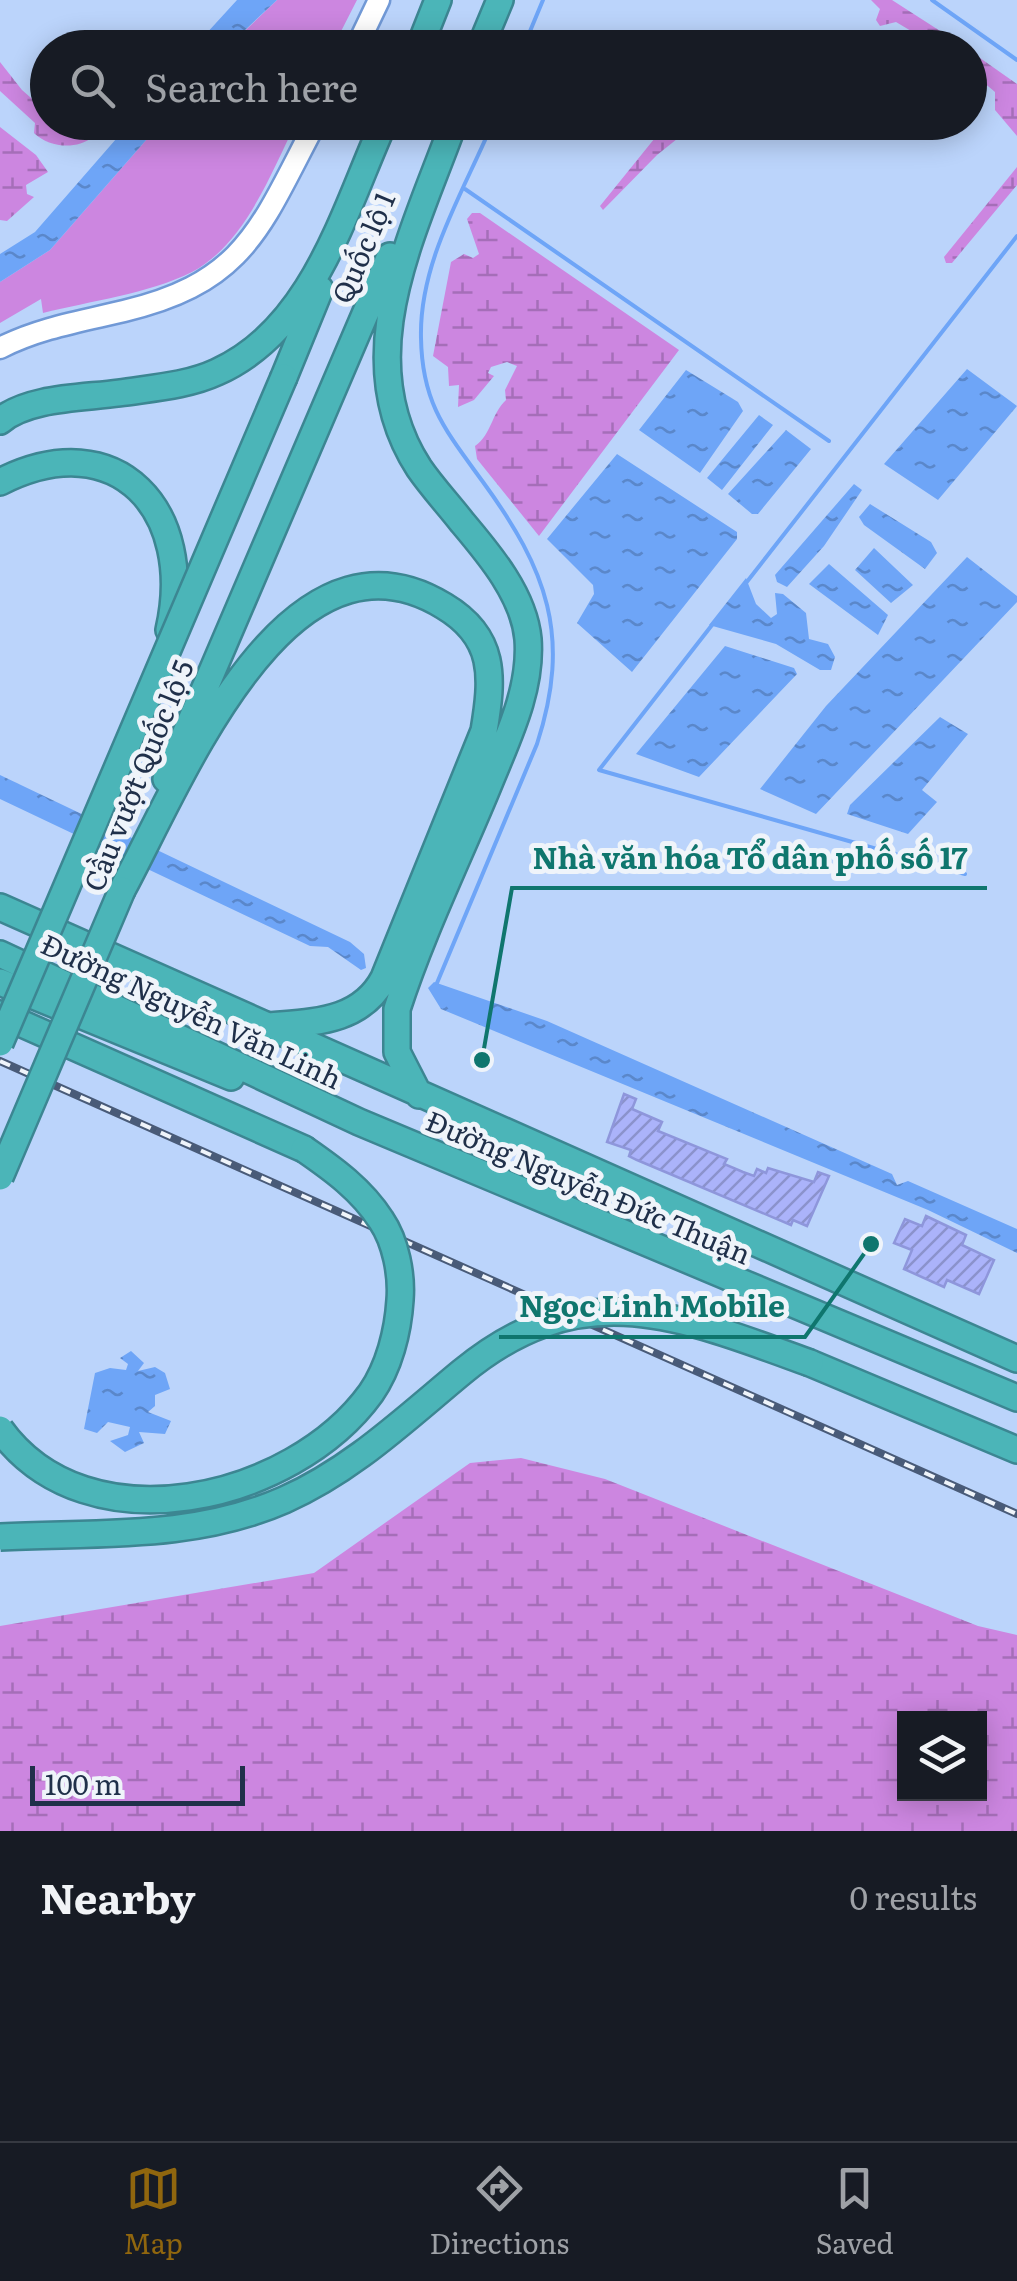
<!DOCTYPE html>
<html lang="en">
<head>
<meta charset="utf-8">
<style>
  :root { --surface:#171b24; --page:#20242c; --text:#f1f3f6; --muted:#9ea1a6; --line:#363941; --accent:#90660e }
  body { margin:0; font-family:Literata,serif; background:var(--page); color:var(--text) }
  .controls { position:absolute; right:30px; bottom:30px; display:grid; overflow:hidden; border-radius:0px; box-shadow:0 5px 25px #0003 }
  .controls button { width:90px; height:90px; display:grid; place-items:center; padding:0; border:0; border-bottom:2px solid var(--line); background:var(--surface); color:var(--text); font:50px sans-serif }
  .scale { position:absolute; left:30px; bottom:25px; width:215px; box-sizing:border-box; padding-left:10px; border:5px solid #20304a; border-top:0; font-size:28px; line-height:35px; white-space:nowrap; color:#20304a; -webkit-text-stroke:8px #eff4fa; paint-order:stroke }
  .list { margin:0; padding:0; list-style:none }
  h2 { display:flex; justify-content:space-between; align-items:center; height:130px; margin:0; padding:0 40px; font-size:42px }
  h2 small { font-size:32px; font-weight:400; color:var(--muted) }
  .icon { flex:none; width:55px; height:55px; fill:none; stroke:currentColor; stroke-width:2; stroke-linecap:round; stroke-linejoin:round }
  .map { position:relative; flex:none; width:1017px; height:1831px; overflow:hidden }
  .search { position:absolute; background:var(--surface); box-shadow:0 5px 25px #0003; left:30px; right:30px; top:30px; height:110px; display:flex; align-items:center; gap:25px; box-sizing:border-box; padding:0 35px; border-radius:55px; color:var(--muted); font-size:38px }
  .sheet { height:310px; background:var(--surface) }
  nav { display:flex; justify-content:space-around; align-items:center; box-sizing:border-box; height:140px; border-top:2px solid var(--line); background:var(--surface); font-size:28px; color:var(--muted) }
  nav a { display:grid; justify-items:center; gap:5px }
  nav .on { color:var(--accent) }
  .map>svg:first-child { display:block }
</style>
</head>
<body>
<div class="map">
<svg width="1017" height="1831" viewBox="0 0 1017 1831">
  <defs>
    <pattern id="wetland-marsh" width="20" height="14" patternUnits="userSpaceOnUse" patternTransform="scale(2.5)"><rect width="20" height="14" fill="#cc86e0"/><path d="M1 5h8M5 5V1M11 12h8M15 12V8" fill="none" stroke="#a56eb8"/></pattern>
    <pattern id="water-ripples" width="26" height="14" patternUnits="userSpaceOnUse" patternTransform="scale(2.5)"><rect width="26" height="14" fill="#6ea5f7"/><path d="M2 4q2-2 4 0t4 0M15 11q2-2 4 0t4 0" fill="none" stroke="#5a87ca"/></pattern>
    <pattern id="building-hatch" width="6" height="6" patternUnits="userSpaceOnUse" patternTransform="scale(2.5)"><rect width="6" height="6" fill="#abb3fa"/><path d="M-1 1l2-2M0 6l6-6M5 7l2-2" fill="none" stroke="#8b92cc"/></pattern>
  </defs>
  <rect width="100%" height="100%" fill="#bbd4fb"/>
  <path fill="#cc86e0" d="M277 0H357L333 47 227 48Z
    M161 123H296C271 173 245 244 192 272 148 294 90 301 43 313L41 299 0 323V282L50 250Z"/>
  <path fill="url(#wetland-marsh)" fill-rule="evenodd" d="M871 0H892L965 47H938L896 22 880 26 876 20 880 9Z
    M970 51 1017 84V136L995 110V92L970 71Z
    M0 62 22 90 47 112 48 122 78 123 93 137C76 150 50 148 34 133L35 123 0 91Z
    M667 123H697L657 155 603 210 600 206Z
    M0 127 36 155 48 172 26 185 27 194 34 197 7 221 0 220Z
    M1017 167V185L952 263H946L944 257Z
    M472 213H480L679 350 539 536 477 459 475 446C492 434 491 414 506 400L505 390 517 366 507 362 491 367 488 373 494 376 474 400 458 407 459 385 449 386 448 367 433 356 451 262 464 254 473 258 479 254 467 219Z
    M521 1458 605 1479 978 1626 1017 1635V1831H0V1626L314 1573 470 1463ZM904 1718H980V1794H904Z"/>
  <path fill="url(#water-ripples)" d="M237 0H277L227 47H194Z
    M130 123H161L50 250 0 282V254L35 232Z
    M967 369 1017 406 938 500 884 464Z
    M686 370 738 402 743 411 700 473 639 430Z
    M759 415 773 425 722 490 707 478Z
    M786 430 811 449 758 514H752L728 494Z
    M617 454 737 532V539L632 672 577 623 594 594 593 585 547 539Z
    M854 484 862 490 824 546 787 587 777 582 775 575Z
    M870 504 931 542 937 553 925 569 864 525 859 517Z
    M874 548 913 585 891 603 855 570Z
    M967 557 1017 596V602L816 814 760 789 826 706Z
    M829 564 888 615 878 635 809 584Z
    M746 578 756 604 771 618 777 614 775 593 783 594 806 613 809 639 828 644 835 657 831 670H820L776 644 709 625Z
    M725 646 794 668 797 674 699 777 636 754Z
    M940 717 968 734 922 790 937 802 908 834 847 814 850 805Z
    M0 775 350 942 364 954 366 968 361 970 328 947 310 946 0 799Z
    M434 982 547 1021 892 1174 897 1185 908 1181 1017 1229V1253L928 1210 441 1009 428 988Z
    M131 1351 144 1363 138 1371 155 1367 165 1373 170 1389 155 1395V1406L148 1412 171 1421 165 1434 139 1432 144 1443 125 1452 110 1441 128 1435 130 1427 108 1422 97 1433 84 1429 95 1373 110 1368 126 1370 128 1364 120 1358Z"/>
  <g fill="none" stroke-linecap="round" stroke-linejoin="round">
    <path stroke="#6ea5f7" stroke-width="4" d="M932 0 1017 60
      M523 48 543 0
      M465 189 829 441
      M746 583 1017 236
      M712 625 599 770 965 874
      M437 983 537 744C572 636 547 570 483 482 446 431 422 404 421 338 419 262 464 191 493 122"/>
  </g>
  <path fill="url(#building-hatch)" stroke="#8e96db" stroke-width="2.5" d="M624 1094 636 1099 632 1109 662 1122 658 1131 727 1159 724 1164 743 1172 754 1176 757 1169 766 1173 768 1168 814 1182 818 1172 829 1176 807 1226 793 1220 791 1225 637 1160 629 1156 631 1150 607 1142Z
    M926 1216 966 1235 962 1245 994 1260 979 1294 947 1280 944 1287 904 1269 912 1250 894 1243 905 1219 922 1226Z"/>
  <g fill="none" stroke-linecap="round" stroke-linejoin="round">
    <g stroke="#7199d6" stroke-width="25">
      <path id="secondary" d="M356 48 379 0
        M0 348C39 328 82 321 124 311 247 282 261 225 316 122"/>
    </g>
    <g stroke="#3c8692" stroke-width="30">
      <path id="highway" d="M419 48 438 0
        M480 48 500 0
        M284 377 320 289
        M0 421C28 397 84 398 119 393 151 388 187 386 217 372 313 329 344 211 384 122
        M0 482C118 422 196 512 169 630
        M166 779 390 256
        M122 890C179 786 286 509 444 606 496 637 493 677 484 731L384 978C361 1022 314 1022 270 1026
        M0 907 1017 1359
        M0 954 359 1122 1017 1398
        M0 982 231 1077
        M0 1014 304 1149
        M419 1095 397 1052V1009C421 935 456 863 486 791 505 743 532 692 528 639 524 595 489 554 462 522 448 504 432 487 419 468 347 357 414 233 454 122
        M810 1363 1017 1450"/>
    </g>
    <use href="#secondary" stroke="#fff" stroke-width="20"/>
    <use href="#highway" stroke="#4bb5b8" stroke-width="25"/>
    <g stroke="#495b78" stroke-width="8">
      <path id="rail" d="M0 1061 1017 1514"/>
    </g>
    <use href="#rail" stroke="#eff4fa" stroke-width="4" stroke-dasharray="11" stroke-linecap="butt"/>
    <g stroke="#3c8692" stroke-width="30" stroke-linecap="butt">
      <path id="highway-bridge" d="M0 1043 284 377
        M0 1177 122 890
        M0 1429C87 1550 293 1501 371 1393 389 1367 398 1332 400 1300 402 1275 396 1242 381 1220 362 1190 333 1169 304 1149
        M0 1537C96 1532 193 1540 284 1500 352 1470 405 1419 462 1372 582 1273 680 1316 810 1363"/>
    </g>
    <use href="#highway-bridge" stroke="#4bb5b8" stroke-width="25"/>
  </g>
  <g text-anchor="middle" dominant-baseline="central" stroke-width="10" stroke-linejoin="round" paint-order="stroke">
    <g font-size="28" fill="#20304a" stroke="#eff4fa">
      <text transform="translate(362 247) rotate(-67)">Quốc lộ 1</text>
      <text transform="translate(137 775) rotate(-68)">Cầu vượt Quốc lộ 5</text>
      <text transform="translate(192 1010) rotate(25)">Đường Nguyễn Văn Linh</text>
      <text transform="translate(589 1186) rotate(23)">Đường Nguyễn Đức Thuận</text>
    </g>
  </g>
  <path fill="none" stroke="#0f766e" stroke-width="4" d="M482 1060L512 888H987M871 1244L805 1337H499"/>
  <g fill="#0f766e" stroke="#eff4fa" stroke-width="4">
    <circle cx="482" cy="1060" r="10"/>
    <circle cx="871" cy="1244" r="10"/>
  </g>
  <g font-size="30" text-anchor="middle" font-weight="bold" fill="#0f766e" stroke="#eff4fa" stroke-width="10" stroke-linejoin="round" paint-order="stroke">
    <text x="750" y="869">Nhà văn hóa Tổ dân phố số 17</text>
    <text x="652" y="1317">Ngọc Linh Mobile</text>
  </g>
</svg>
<div class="controls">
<button><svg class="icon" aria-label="layers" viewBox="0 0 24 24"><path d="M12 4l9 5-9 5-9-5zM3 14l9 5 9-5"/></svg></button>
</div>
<div class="scale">100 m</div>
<div class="search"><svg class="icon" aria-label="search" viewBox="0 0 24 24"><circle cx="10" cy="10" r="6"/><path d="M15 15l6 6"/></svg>Search here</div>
</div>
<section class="sheet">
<h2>Nearby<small>0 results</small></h2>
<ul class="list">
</ul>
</section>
<nav>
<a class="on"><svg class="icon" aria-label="map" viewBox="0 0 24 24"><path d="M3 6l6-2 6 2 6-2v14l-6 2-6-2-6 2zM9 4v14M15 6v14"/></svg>Map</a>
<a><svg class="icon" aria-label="directions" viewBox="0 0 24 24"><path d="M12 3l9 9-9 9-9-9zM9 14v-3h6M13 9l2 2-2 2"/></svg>Directions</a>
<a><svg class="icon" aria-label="saved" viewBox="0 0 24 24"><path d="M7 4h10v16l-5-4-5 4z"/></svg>Saved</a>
</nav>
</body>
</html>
